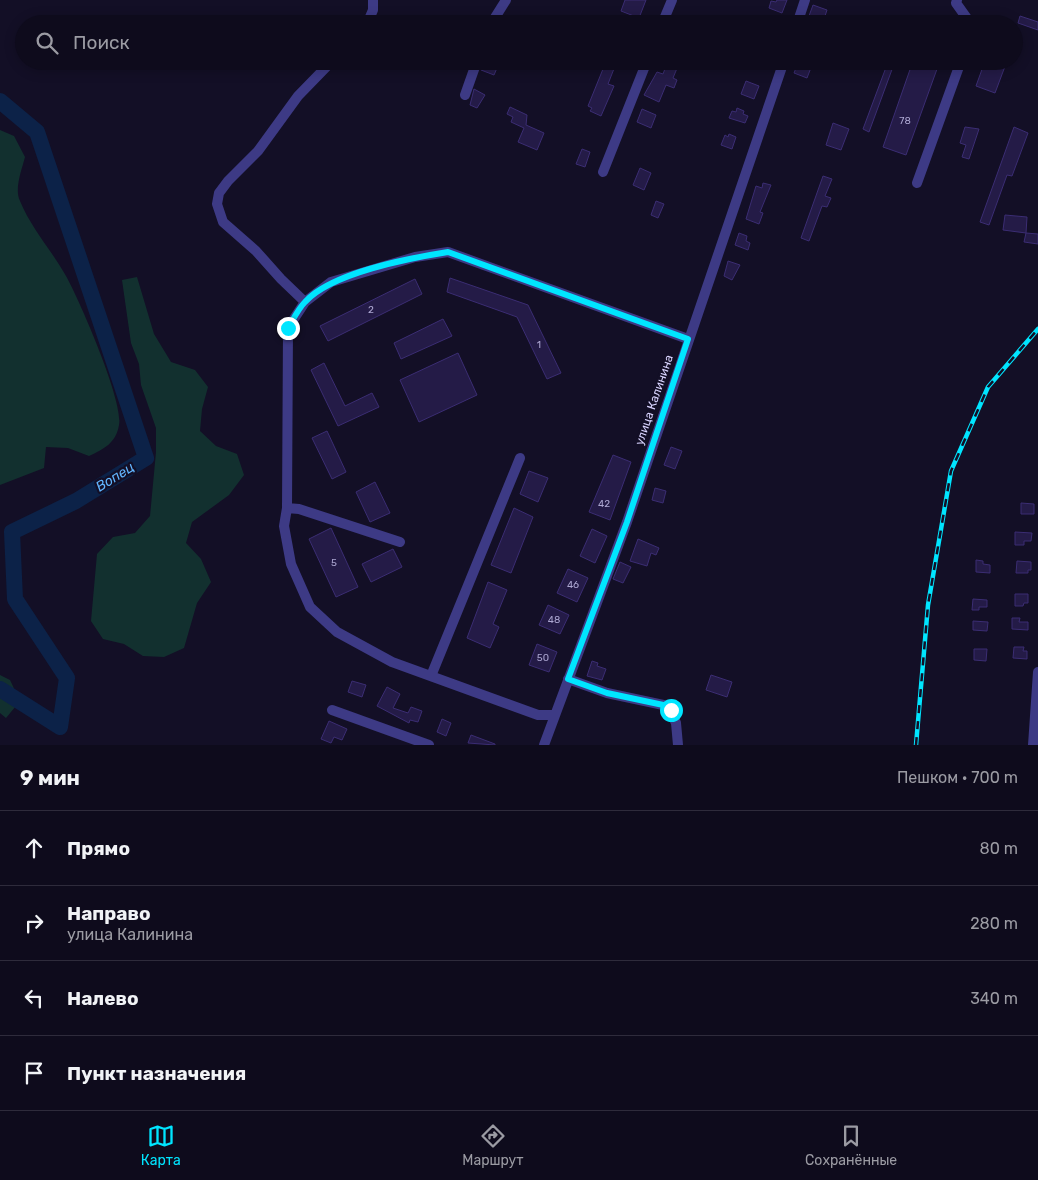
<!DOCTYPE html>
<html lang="ru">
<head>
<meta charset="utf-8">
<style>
  :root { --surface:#0e0b1c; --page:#171425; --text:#f1f3f6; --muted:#9b9ba3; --line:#2e2b3b; --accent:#00e5ff }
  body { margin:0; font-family:Rubik,sans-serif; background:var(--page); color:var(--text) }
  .stop { position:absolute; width:15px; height:15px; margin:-11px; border:4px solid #00e5ff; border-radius:50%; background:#fff }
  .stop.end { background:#00e5ff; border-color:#fff; box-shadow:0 1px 5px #0008 }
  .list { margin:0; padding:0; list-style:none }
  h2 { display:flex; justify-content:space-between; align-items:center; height:65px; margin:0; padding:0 20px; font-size:21px }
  h2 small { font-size:16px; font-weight:400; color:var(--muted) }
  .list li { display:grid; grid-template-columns:32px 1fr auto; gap:15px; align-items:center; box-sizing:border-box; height:75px; padding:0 20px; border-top:1px solid var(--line) }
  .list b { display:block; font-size:19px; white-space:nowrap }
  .list p { margin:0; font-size:16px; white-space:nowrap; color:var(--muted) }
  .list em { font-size:16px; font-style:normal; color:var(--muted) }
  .icon { flex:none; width:28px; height:28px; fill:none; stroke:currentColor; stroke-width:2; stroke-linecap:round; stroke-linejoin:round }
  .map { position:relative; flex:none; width:1038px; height:745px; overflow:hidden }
  .search { position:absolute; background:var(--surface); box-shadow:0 2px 12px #0003; left:15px; right:15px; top:15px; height:55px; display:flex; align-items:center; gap:12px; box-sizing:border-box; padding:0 18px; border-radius:28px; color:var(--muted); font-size:19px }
  .sheet { height:365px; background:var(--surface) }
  nav { display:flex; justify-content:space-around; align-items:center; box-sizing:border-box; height:70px; border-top:1px solid var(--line); background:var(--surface); font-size:14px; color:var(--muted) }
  nav a { display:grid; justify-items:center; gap:2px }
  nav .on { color:var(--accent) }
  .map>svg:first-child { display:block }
</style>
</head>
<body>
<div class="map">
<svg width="1038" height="745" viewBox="0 0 1038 745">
  <rect width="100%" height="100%" fill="#130f26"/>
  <path fill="#12302f" d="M0 130 14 136 25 157C22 169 14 189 20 201 31 228 52 251 66 276 79 299 124 402 119 425 116 443 104 449 89 456L68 448 46 447 44 468 0 485Z
    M137 277 154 334 171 362 195 370 208 387 202 409 200 431 216 446 237 454 244 475 229 495 192 522 186 543 201 559 211 582 197 603 184 648 164 657 143 656 124 644 103 639 91 621 97 554 113 537 135 533 150 516 156 452V428L141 385 139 364 131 343 122 280Z
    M0 675 10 680 20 701 6 718 0 713Z"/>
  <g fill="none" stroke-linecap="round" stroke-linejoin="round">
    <path stroke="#0c2248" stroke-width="16" d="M0 101 37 132 146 458 76 501 12 532 15 599 67 678 60 727 0 689"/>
  </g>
  <path fill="#241b47" stroke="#3b2d73" d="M625 0H646L639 18 621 11Z
    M777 0H787L782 13 769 8 771 1 776 2Z
    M813 5 827 10 823 22 809 16Z
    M1020 16 1038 22V30L1018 23Z
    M484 61H496L494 66 497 68 494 75 481 70Z
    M599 61H617L608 84 614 86 601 116 590 111 592 108 588 106 603 69 597 67Z
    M668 61H680L673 78 677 80 674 88 666 85 659 102 644 95 657 72 663 74Z
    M913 61 937 69 906 155 883 147Z
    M985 61H1007L995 93 976 86Z
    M804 62 812 65 807 78 794 73 798 63 803 64Z
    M888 62 894 64 869 132 863 129Z
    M746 81 759 86 754 99 741 94Z
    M474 89 485 95 477 108 470 105Z
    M510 107 527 115 526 125 544 133 537 150 518 142 524 128 511 122 513 117 507 114Z
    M737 108 744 111 743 114 748 116 745 123 729 118 732 111 736 112Z
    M642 109 656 115 651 128 637 122Z
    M833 123 849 129 841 150 826 145Z
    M965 127 979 129 969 159 962 157 966 145 960 143Z
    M1014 127 1028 133 1012 176 1007 175 989 225 980 222Z
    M729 134 736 137 732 149 721 145 725 135 728 137Z
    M582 149 590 152 585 167 576 164Z
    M640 168 651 173 644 190 633 185Z
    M823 176 832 179 825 196 831 198 827 207 822 206 809 241 801 238Z
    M763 183 771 185 760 212 763 213 759 224 746 219 756 186 762 188Z
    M656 201 664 204 658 218 651 215Z
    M1005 215 1027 217 1026 233 1003 230Z
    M739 233 747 236 746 241 750 243 748 250 735 245Z
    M1026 233 1038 234V244L1024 242Z
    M728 261 740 265 732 280 724 276Z
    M450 278 528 305 561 373 547 379 517 317 447 292Z
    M415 279 422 294 328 341 320 326Z
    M443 319 452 336 401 359 394 343Z
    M458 353 477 395 419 422 400 380Z
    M324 363 345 406 372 393 379 407 338 426 311 370Z
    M327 431 346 472 332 479 312 438Z
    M671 447 682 451 675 469 664 465Z
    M613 455 631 462 610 520 589 512Z
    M529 471 548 478 538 502 520 494Z
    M375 482 390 513 370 522 356 492Z
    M655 488 666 491 663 503 652 500Z
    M1021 503 1034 504V514H1021Z
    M514 508 533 517 511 573 491 565Z
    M331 528 358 587 336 597 309 539Z
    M592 529 607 536 595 563 580 556Z
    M1015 532 1032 533 1031 541H1024V545H1015Z
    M638 539 659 548 656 555 651 553 647 566 630 561Z
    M393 549 402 567 371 582 362 564Z
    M976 560 983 561V564L990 565V573L976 572Z
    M1017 561 1031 562V570H1028V573H1016Z
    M620 562 631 567 623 583 613 579Z
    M568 569 588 578 577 602 557 593Z
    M488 582 507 590 493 624 499 627 490 648 467 638Z
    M1015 594H1028V603H1024L1023 606H1015Z
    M973 599 987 600V607H979V610H972Z
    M548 605 569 615 560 634 539 625Z
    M1012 618H1020L1019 622H1028V630L1012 629Z
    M973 621 988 622 987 631 973 630Z
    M537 644 557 652 549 672 529 665Z
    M1014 647H1024L1023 651H1027V659L1013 658Z
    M974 649H987L986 661 974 660Z
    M592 661 598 663 597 666 606 669 602 680 587 676Z
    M711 675 732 682 727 697 706 690Z
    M352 681 366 685 362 697 348 692Z
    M387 687 400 694 393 708 408 713 411 707 422 711 418 722 410 720 409 723 377 706Z
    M442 719 451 723 446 736 437 732Z
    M329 721 347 729 342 740 334 737 331 743 321 739Z
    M471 735 495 744V745L468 743Z"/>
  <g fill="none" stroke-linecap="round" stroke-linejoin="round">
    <path stroke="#3d3a85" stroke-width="10" d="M957 0 956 3 971 24
      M367 24 373 10V0
      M491 24 506 0
      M662 24 672 0
      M797 24 805 0
      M465 95 477 61
      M603 172 647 61
      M917 183 961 61
      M305 302 281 279 256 251 223 222 217 204 219 193 228 181 258 151 298 96 332 61
      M287 508 299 509 400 542
      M431 676 520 458
      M568 679 607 693 668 706 676 723 678 745
      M332 710 429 745
      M554 715H538L392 662 337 632 310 607 291 564 284 526 287 508 288 328 305 302 331 282 415 257 448 252 688 339
      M544 745 627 522 784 61
      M1033 745 1038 672"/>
    <g stroke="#00e5ff" stroke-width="4.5">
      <path id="rail" d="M916 745 928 605 951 471 988 387 1038 329"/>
    </g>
    <use href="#rail" stroke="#130f26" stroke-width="2.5" stroke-dasharray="8" stroke-linecap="butt"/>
  </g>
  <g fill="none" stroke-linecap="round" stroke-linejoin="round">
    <path stroke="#00e5ff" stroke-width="6" d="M288 328C293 320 298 309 305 302 331 273 410 258 448 252L688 339 627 522 568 679 607 693 668 706 671 710"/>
  </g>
  <g text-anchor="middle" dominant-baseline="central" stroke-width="4.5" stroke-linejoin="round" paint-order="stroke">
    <g font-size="10" fill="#aca6d1">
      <text x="905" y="121">78</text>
      <text x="371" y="310">2</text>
      <text x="539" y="345">1</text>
      <text x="604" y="504">42</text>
      <text x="334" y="563">5</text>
      <text x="573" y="585">46</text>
      <text x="554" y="620">48</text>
      <text x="543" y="658">50</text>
    </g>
    <g font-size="12" fill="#d9d4ff" stroke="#130f26">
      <text transform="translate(654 400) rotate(-71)">улица Калинина</text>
    </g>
    <g font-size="14" font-style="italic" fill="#62b6ff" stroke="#130f26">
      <text transform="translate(115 477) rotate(-32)">Вопец</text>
    </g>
  </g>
</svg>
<div class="stop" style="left:671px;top:710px"></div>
<div class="stop end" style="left:288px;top:328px"></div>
<div class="search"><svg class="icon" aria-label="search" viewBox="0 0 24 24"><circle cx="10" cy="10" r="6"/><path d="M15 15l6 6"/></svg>Поиск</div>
</div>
<section class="sheet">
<h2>9 мин<small>Пешком · 700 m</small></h2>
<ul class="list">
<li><svg class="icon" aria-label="ahead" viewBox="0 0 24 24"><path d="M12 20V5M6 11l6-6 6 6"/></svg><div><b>Прямо</b></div><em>80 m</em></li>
<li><svg class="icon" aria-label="right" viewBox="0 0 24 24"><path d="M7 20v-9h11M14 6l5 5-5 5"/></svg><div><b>Направо</b><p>улица Калинина</p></div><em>280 m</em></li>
<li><svg class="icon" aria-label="left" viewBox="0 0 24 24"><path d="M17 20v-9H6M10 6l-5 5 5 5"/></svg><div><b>Налево</b></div><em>340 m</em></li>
<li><svg class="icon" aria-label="arrive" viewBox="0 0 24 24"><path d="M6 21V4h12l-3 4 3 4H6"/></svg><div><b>Пункт назначения</b></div></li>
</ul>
</section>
<nav>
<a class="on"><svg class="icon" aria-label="map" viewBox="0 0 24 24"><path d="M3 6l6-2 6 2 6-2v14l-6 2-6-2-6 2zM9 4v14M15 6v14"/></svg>Карта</a>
<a><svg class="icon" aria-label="directions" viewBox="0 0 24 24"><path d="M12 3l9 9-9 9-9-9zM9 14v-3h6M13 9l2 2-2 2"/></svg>Маршрут</a>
<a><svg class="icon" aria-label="saved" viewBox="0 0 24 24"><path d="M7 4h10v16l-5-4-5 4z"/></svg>Сохранённые</a>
</nav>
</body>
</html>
